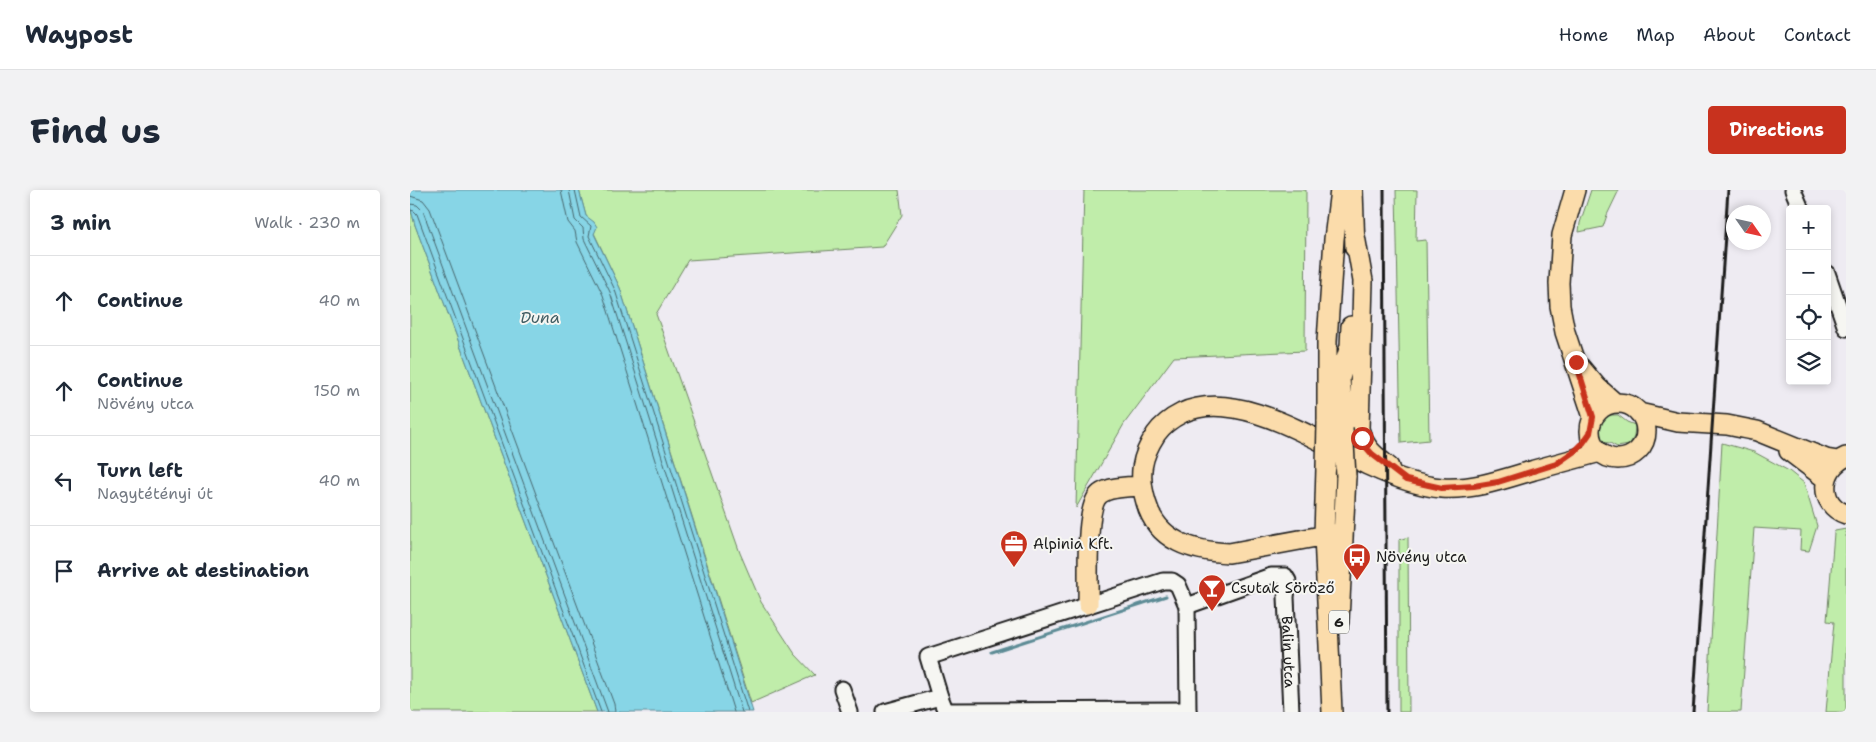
<!DOCTYPE html>
<html lang="en">
<head>
<meta charset="utf-8">
<style>
  :root { --surface:#fff; --page:#f2f2f3; --text:#1f2937; --muted:#747a83; --line:#e0e1e3; --accent:#c8321e }
  body { margin:0; font-family:"Shantell Sans",sans-serif; background:var(--page); color:var(--text) }
  .controls { position:absolute; right:15px; top:15px; display:grid; overflow:hidden; border-radius:5px; box-shadow:0 2px 8px #0003 }
  .controls button { width:45px; height:45px; display:grid; place-items:center; padding:0; border:0; border-bottom:1px solid var(--line); background:var(--surface); color:var(--text); font:25px sans-serif }
  .compass { position:absolute; left:1316px; top:15px; width:45px; height:45px; border-radius:50%; background:var(--surface); box-shadow:0 2px 8px #0003; rotate:124deg }
  .stop { position:absolute; width:15px; height:15px; margin:-11px; border:4px solid #c8321e; border-radius:50%; background:#fff }
  .stop.end { background:#c8321e; border-color:#fff; box-shadow:0 1px 5px #0008 }
  .list { margin:0; padding:0; list-style:none }
  h2 { display:flex; justify-content:space-between; align-items:center; height:65px; margin:0; padding:0 20px; font-size:21px }
  h2 small { font-size:16px; font-weight:400; color:var(--muted) }
  .list li { display:grid; grid-template-columns:32px 1fr auto; gap:15px; align-items:center; box-sizing:border-box; height:90px; padding:0 20px; border-top:1px solid var(--line) }
  .list b { display:block; font-size:19px; white-space:nowrap }
  .list p { margin:0; font-size:16px; white-space:nowrap; color:var(--muted) }
  .list em { font-size:16px; font-style:normal; color:var(--muted) }
  .icon { flex:none; width:28px; height:28px; fill:none; stroke:currentColor; stroke-width:2; stroke-linecap:round; stroke-linejoin:round }
  .map { position:relative; flex:none; width:1436px; height:522px; overflow:hidden; border-radius:5px }
  header { display:flex; align-items:center; gap:30px; box-sizing:border-box; height:70px; padding:0 25px; background:var(--surface); border-bottom:1px solid var(--line) }
  header strong { font-size:24px }
  nav { display:flex; gap:28px; margin-inline-start:auto; font-size:18px }
  .intro { display:flex; align-items:center; justify-content:space-between; box-sizing:border-box; height:120px; padding:0 30px }
  h1 { margin:0; font-size:35px }
  .button { padding:12px 22px; border-radius:5px; background:var(--accent); color:#fff; font-size:18px; font-weight:700 }
  main { display:flex; gap:30px; padding:0 30px }
  aside { flex:1; background:var(--surface); border-radius:5px; box-shadow:0 2px 8px #0003 }
  .map>svg:first-child { display:block }
</style>
</head>
<body>
<header>
<strong>Waypost</strong>
<nav><a>Home</a><a>Map</a><a>About</a><a>Contact</a></nav>
</header>
<div class="intro"><h1>Find us</h1><a class="button">Directions</a></div>
<main>
<aside>
<h2>3 min<small>Walk · 230 m</small></h2>
<ul class="list">
<li><svg class="icon" aria-label="ahead" viewBox="0 0 24 24"><path d="M12 20V5M6 11l6-6 6 6"/></svg><div><b>Continue</b></div><em>40 m</em></li>
<li><svg class="icon" aria-label="ahead" viewBox="0 0 24 24"><path d="M12 20V5M6 11l6-6 6 6"/></svg><div><b>Continue</b><p>Növény utca</p></div><em>150 m</em></li>
<li><svg class="icon" aria-label="left" viewBox="0 0 24 24"><path d="M17 20v-9H6M10 6l-5 5 5 5"/></svg><div><b>Turn left</b><p>Nagytétényi út</p></div><em>40 m</em></li>
<li><svg class="icon" aria-label="arrive" viewBox="0 0 24 24"><path d="M6 21V4h12l-3 4 3 4H6"/></svg><div><b>Arrive at destination</b></div></li>
</ul>
</aside>
<div class="map">
<svg width="1436" height="522" viewBox="0 0 1436 522">
  <rect width="100%" height="100%" fill="#eeebf2"/>
  <filter id="ink" filterUnits="userSpaceOnUse"><feTurbulence type="fractalNoise" baseFrequency=".02" numOctaves="2"/><feDisplacementMap in="SourceGraphic" scale="10" xChannelSelector="R" yChannelSelector="G"/><feConvolveMatrix kernelMatrix="1 2 1 2 8 2 1 2 1" color-interpolation-filters="sRGB"/></filter>
  <g filter="url(#ink)">
    <path fill="#c0edaa" stroke="#6e8463" d="M169 0H489L492 25 472 57 278 70 246 124 330 363 351 412 385 464 405 485 341 513 210 98 176 26Z
      M674 0H896L895 161 764 167 714 234 666 318Z
      M986 0H1007L1006 51 1016 50 1019 250 991 253Z
      M1181 0H1209L1197 25 1193 37 1169 42 1170 33Z
      M0 16 5 35 187 522H0Z
      M1199 225H1208L1217 232 1225 235 1224 247 1219 255 1207 257 1200 253 1190 252C1186 240 1189 231 1199 225Z
      M1312 253 1344 262 1379 281 1394 293 1407 336 1399 361 1390 360 1391 341 1344 338 1331 522H1297Z
      M1436 339V522H1416L1424 432 1417 431 1424 343 1425 341Z
      M998 347 999 522H989V350Z"/>
    <path fill="#87d5e6" stroke="#5c8b95" d="M0 0H169L176 26 184 32 187 37 184 44 210 98 343 522H187L5 35 0 16Z"/>
    <g fill="none" stroke-linecap="round" stroke-linejoin="round">
      <path stroke="#47666d" stroke-width="1" d="M151 0 158 32 165 41 167 52 193 105 324 522
        M159 0 165 30 173 38 174 49 200 102 332 522
        M165 0 171 27 181 36 179 46 205 100 338 522
        M0 6 13 10 20 19 204 514 205 522
        M0 14 7 15 13 21 198 522
        M0 20 4 21 7 24 191 522"/>
      <path stroke="#5c8b95" stroke-width="3" d="M582 462 756 406"/>
      <g stroke="#1c1c1c" stroke-width="19">
        <g id="minor">
          <path d="M1383 0 1391 19"/>
          <path d="M1417 83 1436 138"/>
          <path id="s1" d="M777 416 861 386H875L878 391 876 407 881 522"/>
          <path d="M432 499 440 522"/>
          <path d="M536 521 778 520"/>
          <path d="M475 522 530 507"/>
          <path d="M536 522 530 507 518 467 753 391H762L768 395 777 416 778 522"/>
        </g>
      </g>
      <g stroke="#1c1c1c" stroke-width="22">
        <path id="major" d="M943 0 945 58
          M1165 0 1152 45 1149 93 1150 116 1155 142 1183 227
          M945 46 953 91 949 239C955 259 964 265 979 277
          M1171 178 1187 197 1205 213
          M1180 241a28 28 0 1 1 56 0a28 28 0 1 1-56 0Z
          M1229 223 1268 232 1317 235 1347 241 1416 269 1428 271
          M917 232V151L924 49 930 0
          M933 238 930 188 940 156 941 136
          M1379 261 1416 289
          M1436 267C1410 278 1408 315 1436 324
          M916 278 914 345 922 522
          M933 342 819 363C783 361 747 352 736 312 728 285 731 267 746 244 753 234 762 228 772 223 828 197 909 253 960 276 982 286 1007 296 1032 298 1064 300 1094 289 1124 280 1146 274 1168 268 1190 262
          M678 414C679 392 674 316 690 304 700 296 720 297 732 296
          M929 431 936 286"/>
      </g>
      <use href="#minor" stroke="#f6f6f2" stroke-width="15"/>
      <use href="#major" stroke="#fbdcab" stroke-width="19"/>
      <path stroke="#1c1c1c" stroke-width="3" d="M974 0 977 522
        M1283 522 1318 0"/>
      <g stroke="#1c1c1c" stroke-width="22" stroke-linecap="butt">
        <path id="major-bridge" d="M933 238 936 286
          M916 278 917 232"/>
      </g>
      <use href="#major-bridge" stroke="#fbdcab" stroke-width="19"/>
    </g>
  </g>
  <g fill="none" stroke-linecap="round" stroke-linejoin="round" filter="url(#ink)">
    <path stroke="#c8321e" stroke-width="6" d="M952 248 955 256 962 264 996 290 1032 298 1064 296 1088 292 1146 274 1166 260 1173 253 1180 243 1183 227 1166 172"/>
  </g>
  <defs>
    <g id="office-pin" transform="scale(1.4375)"><path d="M0 17L-7.5 6A9.5 9.5 0 1 1 7.5 6Z" fill="#c8321e" stroke="#f6f6f2"/><path d="M-6-3h4V-5.5h4V-3h4V5H-6ZM-1-4.5V-3h2v-1.5ZM-6 0V1H6V0Z" fill="#fff"/></g>
    <g id="bus-pin" transform="scale(1.4375)"><path d="M0 17L-7.5 6A9.5 9.5 0 1 1 7.5 6Z" fill="#c8321e" stroke="#f6f6f2"/><path d="M-5-6H5V4H4V6H2V4H-2V6H-4V4H-5ZM-3.5-4V0h7V-4ZM-3.5 1.2v1.5H-2V1.2ZM2 1.2v1.5H3.5V1.2Z" fill="#fff"/></g>
    <g id="bar-pin" transform="scale(1.4375)"><path d="M0 17L-7.5 6A9.5 9.5 0 1 1 7.5 6Z" fill="#c8321e" stroke="#f6f6f2"/><path d="M-6-5H6L.8 .8V4.5H3.5V6h-7V4.5H-.8V.8Z" fill="#fff"/></g>
  </defs>
  <g fill-rule="evenodd">
    <use href="#office-pin" x="604" y="354"/>
    <use href="#bus-pin" x="947" y="367"/>
    <use href="#bar-pin" x="802" y="398"/>
  </g>
  <g text-anchor="middle" dominant-baseline="central" stroke-width="4" stroke-linejoin="round" paint-order="stroke">
    <rect fill="#f6f6f2" stroke="#5d5d5c" stroke-width="1" x="919" y="420.5" width="20" height="23" rx="4"/>
    <g font-size="14" font-weight="bold" fill="#1c1c1c">
      <text x="929" y="432">6</text>
    </g>
    <g font-size="15" fill="#1c1c1c" stroke="#f6f6f2" text-anchor="start">
      <text x="623" y="354">Alpinia Kft.</text>
      <text x="966" y="367">Növény utca</text>
      <text x="821" y="398">Csutak Söröző</text>
    </g>
    <g font-size="15" fill="#1c1c1c" stroke="#f6f6f2">
      <text stroke="none"><textPath href="#s1" startOffset="180">Balin utca</textPath></text>
    </g>
    <g font-size="16" font-style="italic" fill="#415d63" stroke="#f6f6f2">
      <text x="130" y="127">Duna</text>
    </g>
  </g>
</svg>
<div class="controls">
<button>+</button>
<button>−</button>
<button><svg class="icon" aria-label="locate" viewBox="0 0 24 24"><circle cx="12" cy="12" r="6"/><path d="M12 2v4M12 18v4M2 12h4M18 12h4"/></svg></button>
<button><svg class="icon" aria-label="layers" viewBox="0 0 24 24"><path d="M12 4l9 5-9 5-9-5zM3 14l9 5 9-5"/></svg></button>
</div>
<svg class="compass" viewBox="-18 -18 36 36"><path d="M0-13l5 13h-10z" fill="#e53935"/><path d="M0 13l5-13h-10z" fill="#747a83"/></svg>
<div class="stop" style="left:952px;top:248px"></div>
<div class="stop end" style="left:1166px;top:172px"></div>
</div>
</main>
</body>
</html>
